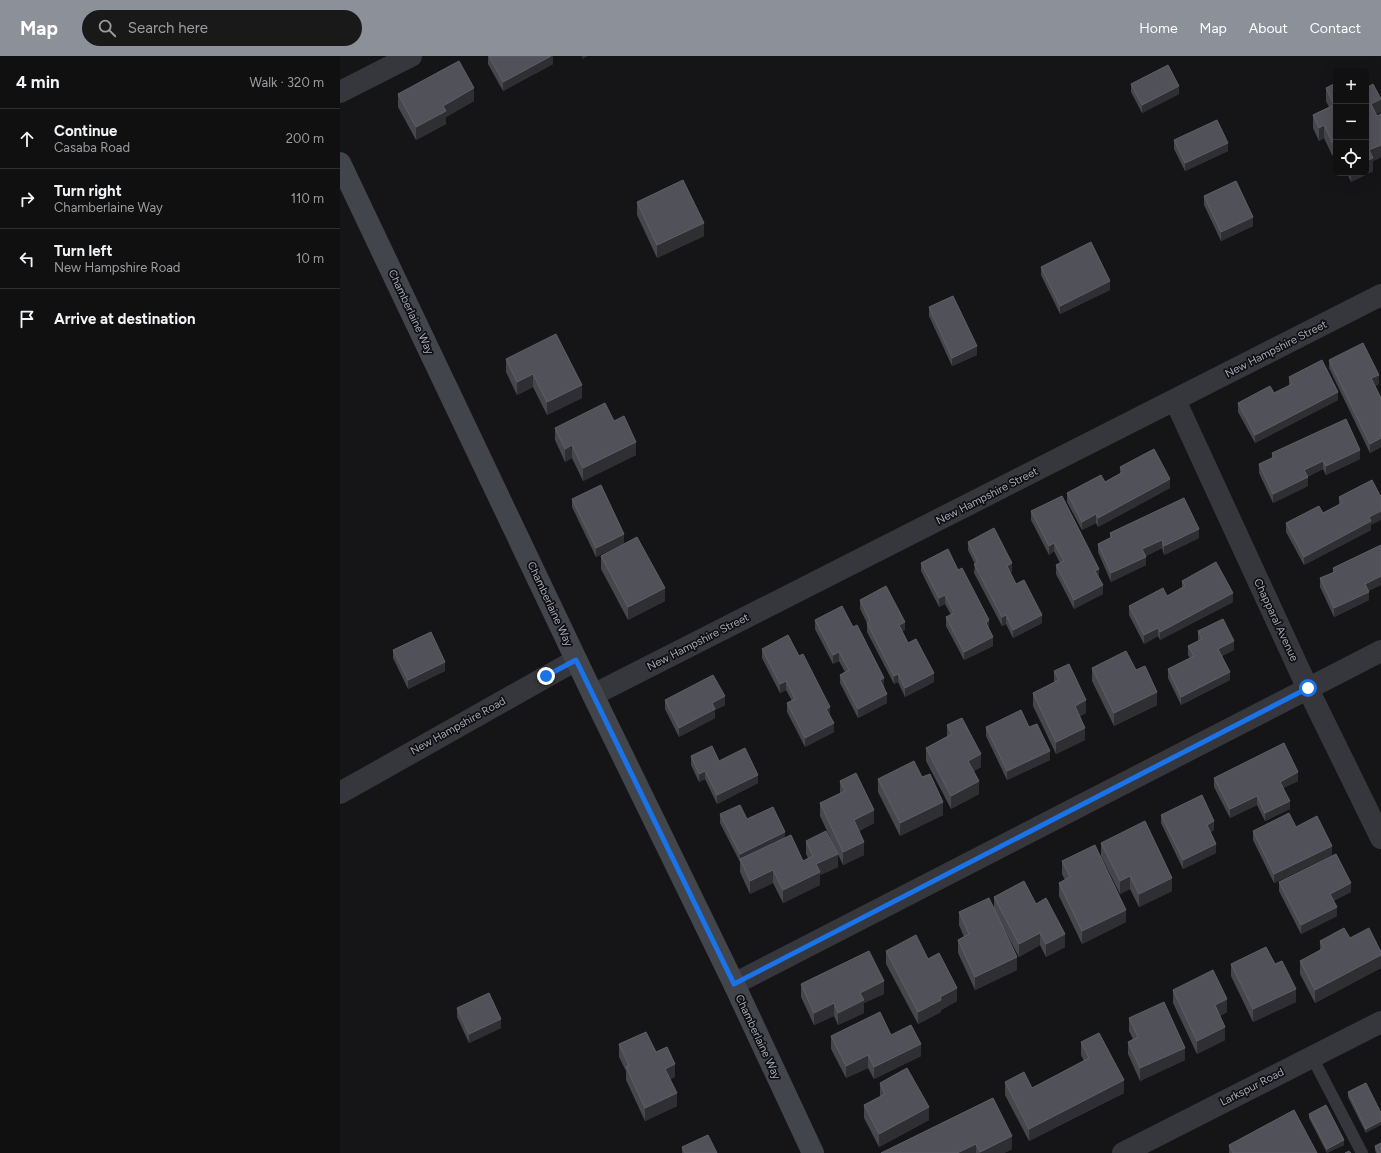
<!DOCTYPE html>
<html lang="en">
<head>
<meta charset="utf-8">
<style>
  :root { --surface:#101011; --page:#19191a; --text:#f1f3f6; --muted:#9c9d9f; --line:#303031; --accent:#8c9099 }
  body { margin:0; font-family:Figtree,sans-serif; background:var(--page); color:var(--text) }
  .controls { position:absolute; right:12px; top:12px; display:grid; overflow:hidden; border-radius:6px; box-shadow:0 4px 16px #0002 }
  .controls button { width:36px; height:36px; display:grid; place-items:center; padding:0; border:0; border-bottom:1px solid var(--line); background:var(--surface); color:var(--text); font:20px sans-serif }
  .stop { position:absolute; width:12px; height:12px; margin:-9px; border:3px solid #1a73e8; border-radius:50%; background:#fff }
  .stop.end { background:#1a73e8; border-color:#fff; box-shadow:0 1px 4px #0008 }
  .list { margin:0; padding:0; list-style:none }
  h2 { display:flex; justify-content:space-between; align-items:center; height:52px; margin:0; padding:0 16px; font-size:17px }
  h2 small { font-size:13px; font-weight:400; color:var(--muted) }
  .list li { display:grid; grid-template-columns:26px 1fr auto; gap:12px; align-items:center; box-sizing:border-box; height:60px; padding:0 16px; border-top:1px solid var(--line) }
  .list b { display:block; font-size:15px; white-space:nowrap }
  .list p { margin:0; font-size:13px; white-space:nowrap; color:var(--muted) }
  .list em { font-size:13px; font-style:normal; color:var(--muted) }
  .icon { flex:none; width:22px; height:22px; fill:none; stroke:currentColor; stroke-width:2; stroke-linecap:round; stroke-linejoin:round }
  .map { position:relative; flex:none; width:1041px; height:1097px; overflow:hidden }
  header { display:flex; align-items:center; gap:24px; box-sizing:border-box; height:56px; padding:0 20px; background:var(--accent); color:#fff }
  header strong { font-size:19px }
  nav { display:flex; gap:22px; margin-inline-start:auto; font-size:14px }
  .search { width:280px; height:36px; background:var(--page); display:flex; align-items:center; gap:10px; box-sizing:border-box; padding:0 14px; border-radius:22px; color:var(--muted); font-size:15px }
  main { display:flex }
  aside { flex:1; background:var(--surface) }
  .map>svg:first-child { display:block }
</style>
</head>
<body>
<header>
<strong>Map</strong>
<div class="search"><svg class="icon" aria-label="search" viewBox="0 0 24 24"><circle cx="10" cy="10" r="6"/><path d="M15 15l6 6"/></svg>Search here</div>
<nav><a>Home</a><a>Map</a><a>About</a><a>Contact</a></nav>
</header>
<main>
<aside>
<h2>4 min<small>Walk · 320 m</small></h2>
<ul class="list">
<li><svg class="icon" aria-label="ahead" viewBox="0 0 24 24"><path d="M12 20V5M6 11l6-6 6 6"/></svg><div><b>Continue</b><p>Casaba Road</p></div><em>200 m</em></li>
<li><svg class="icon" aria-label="right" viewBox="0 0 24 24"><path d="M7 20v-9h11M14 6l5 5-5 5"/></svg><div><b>Turn right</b><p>Chamberlaine Way</p></div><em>110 m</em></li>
<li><svg class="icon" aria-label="left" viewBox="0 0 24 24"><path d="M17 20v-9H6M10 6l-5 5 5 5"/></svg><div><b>Turn left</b><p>New Hampshire Road</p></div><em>10 m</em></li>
<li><svg class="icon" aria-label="arrive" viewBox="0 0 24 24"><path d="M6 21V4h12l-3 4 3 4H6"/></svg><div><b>Arrive at destination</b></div></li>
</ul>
</aside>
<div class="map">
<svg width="1041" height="1097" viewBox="0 0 1041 1097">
  <rect width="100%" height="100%" fill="#151517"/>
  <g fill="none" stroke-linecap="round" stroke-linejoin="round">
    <path stroke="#36363d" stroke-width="12" d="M972 1001 1022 1097"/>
    <path stroke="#36363d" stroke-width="22" d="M0 36 71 0
      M835 344 968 633 1041 782
      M253 639 1041 239
      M0 737 236 604
      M394 928 1041 595
      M783 1097 1041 966"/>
    <path stroke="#43454d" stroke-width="22" d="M0 107 253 639 394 928 473 1097"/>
  </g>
  <path fill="#46464d" d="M148 0H213V8L163 35 148 8Z
    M996 27V100L992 99 984 82 979 85 973 72V59L989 51 986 45V32Z
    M791 28 839 38 802 57 791 36Z
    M1026 32 1041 56 1036 58 1037 60 1041 58V101L1033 105V115L1011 126 1007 117H1026Z
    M58 38 134 45 106 61V68L76 84 58 51Z
    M834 84 888 95 845 115 834 93Z
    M864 140 913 170 881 185 864 149Z
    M297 146 364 180 317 202 297 159Z
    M701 211 770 234 720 258 701 219Z
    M589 251 637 299 612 310 589 260Z
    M166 303 242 342 207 359 193 331 177 339 166 316Z
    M989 304 1039 328 1035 330 1041 342V391L1030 397 989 312Z
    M949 321 998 344 915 387 898 356V347L934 337 949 330Z
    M274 365 296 399 243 425 232 402 225 406 215 384V372Z
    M932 397 1020 403 986 419 983 413 967 421 968 430 933 447 919 417V408L932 402Z
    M780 411 830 432 758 471 756 467 742 474 727 446V437L765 426 780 418Z
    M999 441 1031 469V474L964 509 946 476V467L983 457 999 449Z
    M232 443 284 487 256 501 232 451Z
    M691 455 759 521V522L763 538 734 553 716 518V509L720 507 714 495 709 499 691 464Z
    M770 477 859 482 824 499 822 492 806 500V509L771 526 758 496V488L770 482Z
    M628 486 672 516 670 517 676 528 702 567 673 582 666 568 662 570 634 517 635 508 628 494Z
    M1041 489V529L1028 535 1029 544 994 561 980 531V522L993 516V512Z
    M261 500 325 545 288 564 261 513Z
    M581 507 649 573 653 590 624 604 606 570V561L611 559 605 548 599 551 581 515Z
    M842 525 893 546 820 584 818 580 804 588 789 559V550L827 540 842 532Z
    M520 544 565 574 562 575 568 587 594 626 565 641 558 626 554 628 527 576V567L520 553Z
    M475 564 544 630 547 647 518 662 500 627V619L505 616 499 605 493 608 475 573Z
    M858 575 894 594 882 600 890 624 841 649 828 622V613L850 602 848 599V590L858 585Z
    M422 593 490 659 494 676 465 691 447 656V647L452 645 446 634 440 637 422 602Z
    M53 594 105 615 68 633 53 602Z
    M752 612 796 614 817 649 774 670 752 625Z
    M714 615 746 657 740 660 745 684 716 698 693 650V637L714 626Z
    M325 644 385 649 375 654V662L339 681 325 653Z
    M607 669 641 711 634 715 639 738 611 753 586 705V692L607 681Z
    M646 671H689L710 704 667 724 646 680Z
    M351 700 379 705 418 727 377 748 365 723 359 726 351 709Z
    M582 721 603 759 560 780 538 736V723Z
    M874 722 958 725 943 732 950 753 925 765 917 749 890 762 874 731Z
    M500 725 534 767 519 775 524 799 503 809 480 760V747L500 737Z
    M380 758 407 763 445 782 463 805 468 802 466 798V785L498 811 480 819V829L443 847 433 827 410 838 400 816V806L380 767Z
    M821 759 874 774 871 776 876 797 843 813 821 767Z
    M956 771 992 799 934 827 913 784V775Z
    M761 787 832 835 799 851 790 833 780 838 761 800Z
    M722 805 786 866 742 888 719 840V827L725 824 722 818Z
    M939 826 1011 836 993 845 997 860 961 878 939 835Z
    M654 841 725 891 706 901 700 889 679 901 658 862 677 914 635 934 618 897V884L624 881 619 869V856L654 853Z
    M1010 882 1041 896V912L975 947 960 918V905L980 895V885Z
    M546 895 588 903 617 945 601 954V956L578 968 546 908Z
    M891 908H935L956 946 913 966 891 920Z
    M461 928 544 938 524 947V957L498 969 494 960 474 969 461 941Z
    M833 934 887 956 880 960 885 984 857 998 833 947Z
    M117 952 161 972 129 987 117 961Z
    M789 962 845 1004 800 1025 788 998V986L793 983 789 975Z
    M551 979 581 1000 534 1023 528 1012 506 1022 491 993V980Z
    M741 986 784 1037 689 1085 665 1039V1026L692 1032 744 1005 741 999Z
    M279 988 316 996 335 1021 330 1023 337 1050 305 1065 286 1024V1015L279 1001Z
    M540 1027 589 1064 539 1091 524 1062V1049L540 1041Z
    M1026 1027V1077L1008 1041V1036Z
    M653 1042 672 1093 664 1097H541Z
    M969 1058 1004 1089 987 1097 969 1062Z
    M889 1089 977 1097H889Z
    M1035 1090 1041 1097H1036L1035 1094Z
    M342 1091 377 1097H342Z"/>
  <path fill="#2e2e33" d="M211 0H213V8L163 35V26Z
    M242 0H248L242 3Z
    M839 30V38L802 57V49Z
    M134 32V45L106 61V68L76 84V71L103 50Z
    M1041 43V56L1031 61V48Z
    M984 69V82L979 85V72Z
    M888 87V95L845 115V107Z
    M1041 89V101L1033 105V115L1011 126V117H1026V105L1029 94Z
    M913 161V170L881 185V176Z
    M364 167V180L317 202V189Z
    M770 225V234L720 258V250Z
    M637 290V299L612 310V302Z
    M193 318V331L177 339V326Z
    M1039 319V328L1031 331V322Z
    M242 329V342L207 359V346Z
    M998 336V344L915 387V379Z
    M1041 382V391L1030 397V388Z
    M296 386V399L243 425V412Z
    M232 389V402L225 406V393Z
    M1020 394V403L986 419V410Z
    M983 405V413L964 422V414Z
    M968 421V430L933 447V438Z
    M830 423V432L758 471V462Z
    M1041 455V464L1031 469V474L964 509V501L1029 461Z
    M756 458V467L742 474V466Z
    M859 473V482L824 499V490Z
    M284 478V487L256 501V492Z
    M822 484V492L802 502V493Z
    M714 487V495L709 499V490Z
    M806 501V509L771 526V517Z
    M672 507V516L667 519V510Z
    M759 513V521L755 524V515Z
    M1041 520V529L1025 536V528Z
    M763 529V538L734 553V544Z
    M325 532V545L288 564V551Z
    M1029 536V544L994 561V552Z
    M893 537V546L820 584V576Z
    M605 539V548L599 551V542Z
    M666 559V568L662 570V561Z
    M702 559V567L673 582V574Z
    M649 564V573L646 575V567Z
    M565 566V574L559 577V569Z
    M818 572V580L804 588V579Z
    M653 581V590L624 604V596Z
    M894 585V594L878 602V593Z
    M499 596V605L493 608V599Z
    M105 606V615L68 633V624Z
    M890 616V624L841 649V641Z
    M594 617V626L565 641V632Z
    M558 618V626L554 628V620Z
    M544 622V630L540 633V624Z
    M446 625V634L440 637V628Z
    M817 636V649L774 670V657Z
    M547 638V647L518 662V653Z
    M385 640V649L375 654V662L339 681V672L372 647Z
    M746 644V657L735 663V650Z
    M490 651V659L486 661V653Z
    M494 667V676L465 691V682Z
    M745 672V684L716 698V686Z
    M710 695V704L667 724V715Z
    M641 698V711L628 718V705Z
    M365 715V723L359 726V718Z
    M958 716V725L940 734V726Z
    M418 719V727L377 748V739Z
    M639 725V738L611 753V740Z
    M917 740V749L890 762V753Z
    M950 745V753L925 765V757Z
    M603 746V759L560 780V767Z
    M534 754V767L514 777V764Z
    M874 765V774L867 778V769Z
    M445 776V785L400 803V807V798Z
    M524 786V799L503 809V796Z
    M876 788V797L843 813V804Z
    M992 790V799L934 827V818Z
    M498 798V811L480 819V829L443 847V834L476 808Z
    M433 814V827L410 838V825Z
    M790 820V833L780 838V825Z
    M832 822V835L799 851V838Z
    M1011 827V836L990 846V838Z
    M997 851V860L961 878V869Z
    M786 854V866L742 888V875Z
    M700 877V889L679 901V888Z
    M725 878V891L706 901V888Z
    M1041 899V912L975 947V934Z
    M677 901V914L635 934V921Z
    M544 925V938L524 947V957L498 969V957L520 937Z
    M617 932V945L601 954V956L578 968V956L600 941Z
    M956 933V946L913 966V953Z
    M887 943V956L875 962V949Z
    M494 947V960L474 969V957Z
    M161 963V972L129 987V978Z
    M885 971V984L857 998V985Z
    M581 988V1000L534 1023V1011Z
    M845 992V1004L800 1025V1012Z
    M528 999V1012L506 1022V1010Z
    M335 1008V1021L325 1025V1013Z
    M784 1024V1037L689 1085V1073Z
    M337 1037V1050L305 1065V1052Z
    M589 1051V1064L539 1091V1078Z
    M1041 1065V1069L1026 1077V1073Z
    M672 1080V1093L664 1097H640V1096Z
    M1004 1084V1089L987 1097V1093Z
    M636 1088V1097H617Z"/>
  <path fill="#515159" stroke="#5e5f68" d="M149 0H211L163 26Z
    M119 5 134 32 103 50 106 55 76 71 58 38Z
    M828 9 839 30 802 49 791 28Z
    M996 27V87L992 86 984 69 979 72 973 59 994 49 986 32Z
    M1033 28 1041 43 1031 48 1037 60 1041 58V89L1029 94 1033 102 1026 105V32Z
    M877 64 888 87 845 107 834 84Z
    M343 124 364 167 317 189 297 146Z
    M896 125 913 161 881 176 864 140Z
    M751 186 770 225 720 250 701 211Z
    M613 240 637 290 612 302 589 251Z
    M216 278 242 329 207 346 193 318 177 326 166 303Z
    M1023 287 1039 319 1031 322 1041 342V382L1030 388 989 304Z
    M982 304 998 336 915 379 898 347 930 330 934 337 952 328 949 321Z
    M265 347 274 365 284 360 296 386 243 412 232 389 225 393 215 372Z
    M1006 363 1020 394 986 410 983 405 964 414 968 421 933 438 919 408 934 401 932 397Z
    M814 393 830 423 758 462 756 458 742 466 727 437 761 419 765 426 783 416 780 411Z
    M1032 424 1041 441V455L1029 461 1031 465 964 501 946 467 979 450 983 457 1002 447 999 441Z
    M261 429 284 478 256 492 232 443Z
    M722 440 759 513 755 515 763 529 734 544 716 509 724 505 714 487 709 490 691 455Z
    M844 442 859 473 824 490 822 484 802 493 806 501 771 517 758 488 772 481 770 477Z
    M654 472 672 507 667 510 676 528 684 524 702 559 673 574 666 559 662 561 634 508 638 507 628 486Z
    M297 481 325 532 288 551 261 500Z
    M1041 489V520L1025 528 1029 536 994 552 980 522 995 516 993 512Z
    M608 493 618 514 622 512 649 564 646 567 653 581 624 596 606 561 614 557 605 539 599 542 581 507Z
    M876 506 893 537 820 576 818 572 804 579 789 550 823 532 827 540 845 530 842 525Z
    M546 530 565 566 559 569 568 587 576 583 594 617 565 632 558 618 554 620 527 567 530 565 520 544Z
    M502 550 513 571 517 569 544 622 540 624 547 638 518 653 500 619 509 614 499 596 493 599 475 564Z
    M883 563 894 585 878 593 890 616 841 641 828 613 854 600 848 590 862 583 858 575Z
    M91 576 105 606 68 624 53 594Z
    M448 579 459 600 463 598 490 651 486 653 494 667 465 682 447 647 455 643 446 625 440 628 422 593Z
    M786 595 796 614 805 610 817 636 774 657 752 612Z
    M729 608 746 644 735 650 745 672 716 686 693 637 719 624 714 615Z
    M373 619 385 640 372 647 375 653 339 672 325 644Z
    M681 654 689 671 697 668 710 695 667 715 646 671Z
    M622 662 641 698 628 705 639 725 611 740 586 692 612 678 607 669Z
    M944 687 958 716 940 726 950 745 925 757 917 740 890 753 874 722Z
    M372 690 379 705 405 692 418 719 377 739 365 715 359 718 351 700Z
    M574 705 582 721 590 718 603 746 560 767 538 723Z
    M516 717 534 754 514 764 524 786 503 796 480 747 505 735 500 725Z
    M862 739 874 765 867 769 876 788 843 804 821 759Z
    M400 749 407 763 433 751 445 776 400 798 380 758Z
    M949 757 956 771 977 760 992 790 934 818 913 775Z
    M805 765 832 822 799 838 790 820 780 825 761 787Z
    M486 775 498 798 476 808 480 816 443 834 433 814 410 825 400 803 451 779 463 805 473 800 466 785Z
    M755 789 786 854 742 875 719 827 730 821 722 805Z
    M996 798 1011 827 990 838 997 851 961 869 939 826Z
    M684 825 696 848 706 842 725 878 706 888 700 877 679 888 654 841Z
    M649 842 677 901 635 921 618 884 629 878 619 856Z
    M1004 872 1010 882 1029 872 1041 896V899L975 934 960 905 984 892 980 885Z
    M576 879 588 903 599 897 617 932 600 941 601 944 578 956 546 895Z
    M926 891 935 908 942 905 956 933 913 953 891 908Z
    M529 895 544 925 520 937 524 944 498 957 494 947 474 957 461 928Z
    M873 914 887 943 875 949 885 971 857 985 833 934Z
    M149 937 161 963 129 978 117 952Z
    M824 946 845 992 800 1012 788 986 798 981 789 962Z
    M540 956 551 979 571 969 581 988 534 1011 528 999 506 1010 491 980Z
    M306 976 316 996 327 991 335 1008 325 1013 337 1037 305 1052 286 1011 289 1010 279 988Z
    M759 977 784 1024 689 1073 665 1026 684 1016 692 1032 749 1002 741 986Z
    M567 1012 589 1051 539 1078 524 1049 545 1038 540 1027Z
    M1026 1027 1041 1057V1065L1026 1073 1008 1036Z
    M653 1042 672 1080 640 1096 636 1088 617 1097H541Z
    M986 1049 1004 1084 987 1093 969 1058Z
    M954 1054 977 1097H893L889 1089Z
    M368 1079 377 1097H345L342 1091Z
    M1041 1087V1097H1038L1035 1090Z
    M1009 1095 1011 1097H1005Z"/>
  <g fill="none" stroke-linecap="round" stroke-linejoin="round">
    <path stroke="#1a73e8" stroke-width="5" d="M206 620 236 604 394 928 968 632"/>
  </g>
  <g text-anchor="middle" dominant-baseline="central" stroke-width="3.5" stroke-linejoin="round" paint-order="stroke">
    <g font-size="11" fill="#a6aab9" stroke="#101012">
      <text transform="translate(71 256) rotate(65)">Chamberlaine Way</text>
      <text transform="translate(936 293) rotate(-27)">New Hampshire Street</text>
      <text transform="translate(647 440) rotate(-27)">New Hampshire Street</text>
      <text transform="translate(210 548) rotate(65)">Chamberlaine Way</text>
      <text transform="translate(936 564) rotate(65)">Chapparal Avenue</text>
      <text transform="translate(358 586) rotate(-27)">New Hampshire Street</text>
      <text transform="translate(118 670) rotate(-29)">New Hampshire Road</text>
      <text transform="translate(418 981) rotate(65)">Chamberlaine Way</text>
      <text transform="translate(912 1031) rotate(-27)">Larkspur Road</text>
    </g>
  </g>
</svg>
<div class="controls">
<button>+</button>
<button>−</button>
<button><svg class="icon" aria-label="locate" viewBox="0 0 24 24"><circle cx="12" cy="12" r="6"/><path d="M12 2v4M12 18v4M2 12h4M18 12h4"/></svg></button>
</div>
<div class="stop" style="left:968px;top:632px"></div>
<div class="stop end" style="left:206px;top:620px"></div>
</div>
</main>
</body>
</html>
